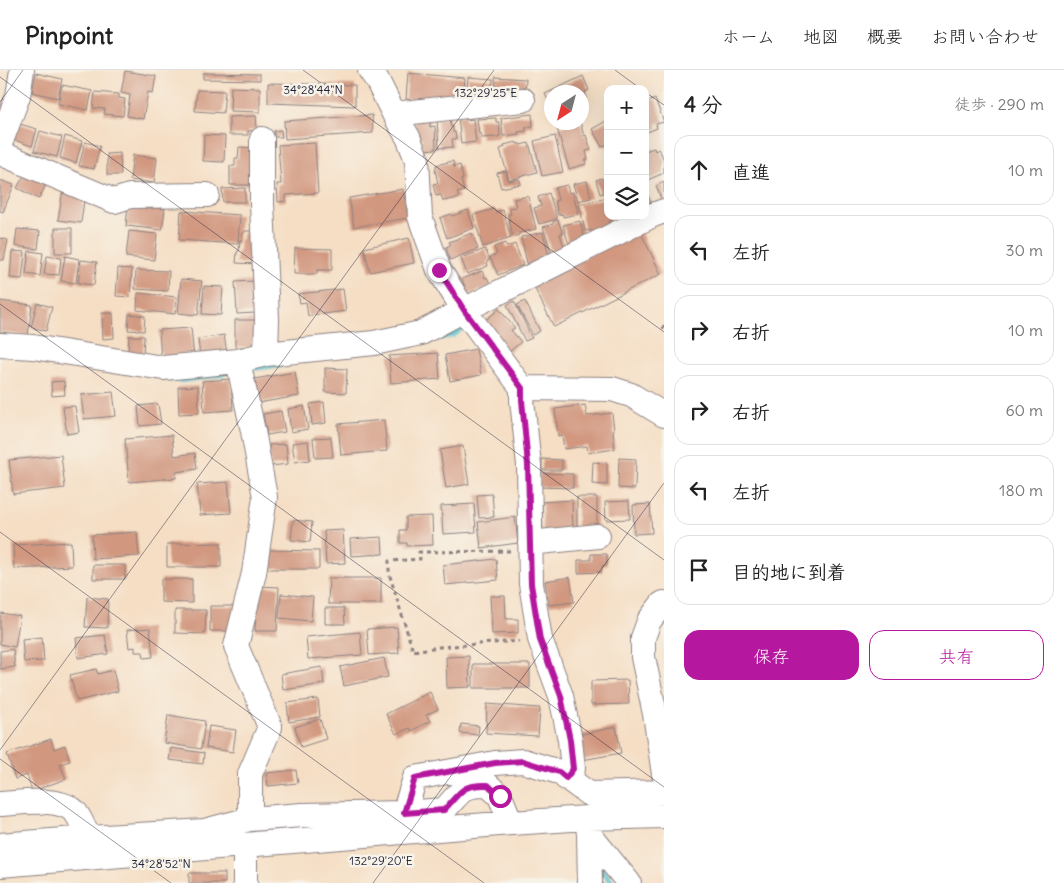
<!DOCTYPE html>
<html lang="ja">
<head>
<meta charset="utf-8">
<style>
  :root { --surface:#fff; --page:#f2f2f2; --text:#222; --muted:#767676; --line:#e0e0e0; --accent:#b5179e }
  body { margin:0; font-family:Delius,"Klee One",sans-serif; background:var(--page); color:var(--text) }
  .controls { position:absolute; right:15px; top:15px; display:grid; overflow:hidden; border-radius:10px; box-shadow:0 5px 20px #0002 }
  .controls button { width:45px; height:45px; display:grid; place-items:center; padding:0; border:0; border-bottom:1px solid var(--line); background:var(--surface); color:var(--text); font:25px sans-serif }
  .compass { position:absolute; left:544px; top:15px; width:45px; height:45px; border-radius:50%; background:var(--surface); box-shadow:0 5px 20px #0002; rotate:216deg }
  .stop { position:absolute; width:15px; height:15px; margin:-11px; border:4px solid #b5179e; border-radius:50%; background:#fff }
  .stop.end { background:#b5179e; border-color:#fff; box-shadow:0 1px 5px #0008 }
  .list { margin:0; padding:0; list-style:none }
  h2 { display:flex; justify-content:space-between; align-items:center; height:65px; margin:0; padding:0 20px; font-size:21px }
  h2 small { font-size:16px; font-weight:400; color:var(--muted) }
  .list li { display:grid; grid-template-columns:32px 1fr auto; gap:15px; align-items:center; box-sizing:border-box; height:70px; margin:0 10px 10px; padding:0 10px; border:1px solid var(--line); border-radius:15px }
  .list b { display:block; font-size:19px; white-space:nowrap }
  .list em { font-size:16px; font-style:normal; color:var(--muted) }
  .actions { display:flex; gap:10px; padding:15px 20px }
  .actions a { flex:1; padding:11px 0; border:1px solid var(--accent); border-radius:15px; text-align:center; font-size:18px; color:var(--accent) }
  .actions .main { background:var(--accent); color:#fff }
  .icon { flex:none; width:28px; height:28px; fill:none; stroke:currentColor; stroke-width:2; stroke-linecap:round; stroke-linejoin:round }
  .map { position:relative; flex:none; width:664px; height:813px; overflow:hidden }
  header { display:flex; align-items:center; gap:30px; box-sizing:border-box; height:70px; padding:0 25px; background:var(--surface); border-bottom:1px solid var(--line) }
  header strong { font-size:24px }
  nav { display:flex; gap:28px; margin-inline-start:auto; font-size:18px }
  main { display:flex }
  aside { flex:1; background:var(--surface) }
  .map>svg:first-child { display:block }
</style>
</head>
<body>
<header>
<strong>Pinpoint</strong>
<nav><a>ホーム</a><a>地図</a><a>概要</a><a>お問い合わせ</a></nav>
</header>
<main>
<div class="map">
<svg width="664" height="813" viewBox="0 0 664 813">
  <rect width="100%" height="100%" fill="#f7f3e8"/>
  <filter id="ink" filterUnits="userSpaceOnUse"><feTurbulence type="fractalNoise" baseFrequency=".02" numOctaves="2"/><feDisplacementMap in="SourceGraphic" scale="10" xChannelSelector="R" yChannelSelector="G"/><feConvolveMatrix kernelMatrix="1 2 1 2 8 2 1 2 1" color-interpolation-filters="sRGB"/></filter>
  <filter id="wash" filterUnits="userSpaceOnUse"><feTurbulence type="fractalNoise" baseFrequency=".0096" numOctaves="4" result="noise"/><feDisplacementMap in="SourceGraphic" scale="20" xChannelSelector="R" yChannelSelector="G"/><feGaussianBlur stdDeviation="1.12" result="paint"/><feColorMatrix in="noise" values="0 0 0 0 0 0 0 0 0 0 0 0 0 0 0 0 0 1.4 0 .05"/><feComposite in="paint" operator="in"/></filter>
  <g filter="url(#wash)">
    <rect width="100%" height="100%" fill="#f5dec4"/>
    <g fill="none" stroke-linecap="round" stroke-linejoin="round">
      <path stroke="#57c2d2" stroke-width="6" d="M430 269 453 265 468 253
        M255 298 282 294
        M167 308 183 310 223 304
        M597 792 612 813"/>
    </g>
    <g id="blocks">
      <path fill="#d1977f" d="M125 1 156 6 153 23 148 22 143 49 127 46 130 25 121 23Z
        M36 3 62 9 58 28 32 22Z
        M203 3 260 4V10L203 9Z
        M408 3 465 8 463 30 447 33 406 29Z
        M583 6 589 20 585 22 587 27 582 29V22H552V38L545 24Z
        M468 7 493 9 492 27 470 26V18H467Z
        M495 7 526 9 525 24 496 22Z
        M268 13 355 15V36L268 33Z
        M62 15 92 21 88 40 58 34Z
        M231 17 260 18V42L230 41Z
        M197 20 225 21 223 43 195 41Z
        M95 22 119 24V28L125 29 123 46 104 44 105 39 93 38Z
        M655 29 664 52 656 54 657 58 645 63V33Z
        M532 44 533 56 526 57V61L518 62 519 64 503 66 501 48Z
        M372 45 373 63 285 69 284 51Z
        M465 45V50L473 49 476 72 461 74 458 46Z
        M256 46 257 60 248 61V65H229V47Z
        M430 48V57L435 56 436 79 422 80V68H418L415 64 414 49Z
        M450 48 451 57H453V62H455L456 69H452L453 77 439 78 437 49Z
        M496 48V52H499L500 66H498V67L481 68V64H479L477 49Z
        M608 50V79L606 75 602 77 592 59Z
        M577 52H580L584 66 586 65 591 80 586 81 588 90H585L586 94 569 99 557 58Z
        M16 53 37 59 32 76 11 69Z
        M281 60 282 67H274V61Z
        M40 61 62 67 57 87 34 81Z
        M204 65 225 66 224 92 203 91Z
        M65 66 82 71 76 93 60 88Z
        M555 66 563 102 542 106 534 71Z
        M85 72 100 76 94 99 79 96Z
        M516 72 517 74 519 73 520 75 529 73 537 102 509 110 500 79 505 77 504 75Z
        M315 73 318 123 286 125V131L278 132 277 114H281L278 75Z
        M239 77 255 78 254 115H230V96H235V88H238Z
        M654 78 655 81 659 79 664 90V103L645 111V81Z
        M120 83 121 105H107V84Z
        M133 85 157 88 154 113 130 110Z
        M453 91 454 97 460 95 463 109 461 110 464 121 457 123 459 128 443 131 441 125 436 126 433 114 438 113 435 100H436V95Z
        M506 101 508 111 519 109 521 114 501 118 497 103Z
        M26 102 47 112 39 129 17 118Z
        M602 108 607 122 600 124 596 110Z
        M0 110 14 115 3 142 0 141Z
        M587 111 591 128 578 131 573 114Z
        M664 112V135L656 116Z
        M567 115 569 123 573 122 578 144 563 147V144L558 145 555 131 558 130 555 118Z
        M245 118V132H223L222 119Z
        M403 119 408 148 354 157 349 128Z
        M63 120 85 123 81 153 58 150Z
        M645 120 652 134 648 136 652 143 626 155 622 146H645Z
        M549 123 557 149 539 154 534 138 541 136 538 127Z
        M528 126 536 159 519 163V165L513 167 508 145 511 144 509 138 516 137 514 129Z
        M607 128 608 146H611L612 151H609L611 163 592 167 591 160 585 161 579 134Z
        M128 135 165 139 162 160 126 156Z
        M494 139 495 142 503 140 511 168 483 177 473 145Z
        M468 140 474 158 447 168 440 148 451 144 452 146Z
        M181 141 240 145 238 174 179 170Z
        M558 150 563 164H560L566 183 553 187 543 157 553 154V152Z
        M580 151 586 174 570 178 563 155Z
        M55 158H72V183H55Z
        M17 159 40 161 38 179 15 176Z
        M129 161 157 164 154 190 126 187Z
        M245 161H261L258 194 236 193 237 182 239 181 240 170H242V165Z
        M640 161 661 204 554 257 532 213Z
        M543 162 549 187 528 197 521 167Z
        M472 163 478 179 450 190 446 177 451 175 449 172Z
        M0 168 8 170 4 190H0Z
        M409 168 414 193 370 202 364 178Z
        M505 173 507 177 515 174 523 195 498 205 490 187 497 184 494 177Z
        M295 178 332 179V200H317V204H294Z
        M485 179 490 190 487 191 488 196 467 204 461 188Z
        M12 181 25 182 22 209 10 208Z
        M29 181 43 183 40 206 26 204Z
        M47 186 61 188 59 205 44 204Z
        M65 186 79 189 76 213 61 211Z
        M81 190 97 192 94 215 78 213Z
        M118 198 132 199 130 227 116 226Z
        M136 200 169 201 168 221 135 219Z
        M482 201 485 208 487 207 491 216 468 225 462 209Z
        M181 209 202 211 198 245 178 243Z
        M253 211 255 243 237 244 235 212Z
        M204 216 223 217 221 245 202 244Z
        M343 219 346 241 308 246 306 232 300 233 298 224Z
        M138 223 177 227 175 244 137 240Z
        M0 231 32 235 28 266 0 262Z
        M514 231 532 268 525 271 507 235Z
        M525 231 540 261 533 265 517 235Z
        M37 233 52 237 46 261 31 257Z
        M499 239 515 258 511 260 521 272 509 282 482 253Z
        M102 243H113L114 268 103 269Z
        M129 244 145 246 144 261 128 260Z
        M235 250H258L259 277H235Z
        M191 258 194 287 161 289 159 260Z
        M224 265 227 283 200 287 198 269Z
        M129 266H144L143 286 128 285Z
        M476 279 481 305 450 311 445 285Z
        M438 283 440 309 391 313 389 286Z
        M325 298 347 299 346 323 325 322Z
        M295 302 299 326 258 333 254 309Z
        M231 309 233 340 204 342 202 311Z
        M64 311 65 325 52 326 51 312Z
        M198 316 199 343 179 344 178 317Z
        M113 322 116 346 84 349 81 325Z
        M324 332 326 353 312 355 310 334Z
        M158 334 161 354 140 356 138 336Z
        M585 335 587 346 612 343 614 360H613L615 379 588 383 587 376 564 379 562 365 558 366 555 339Z
        M75 336 79 362 67 364 63 337Z
        M304 336 308 359 291 362 288 339Z
        M281 341 285 362 267 365 263 344Z
        M384 350 387 381 341 385 338 354Z
        M172 365 174 386 195 383 197 399 176 402V408L129 412 125 369Z
        M331 367 333 387 315 388 313 368Z
        M308 371 310 390 295 392 292 373Z
        M286 374 288 394 271 396 269 375Z
        M463 376 469 414 446 418 440 380Z
        M61 385 65 418 13 424 9 390Z
        M619 388 636 389 635 419 618 418Z
        M542 389 562 390V400H542Z
        M593 392 607 393V415L592 414Z
        M540 403 573 404V418L539 417Z
        M228 412 231 443 200 445 197 414Z
        M492 424 494 447 479 448 477 425Z
        M577 427H597V461H577Z
        M572 430 573 464 543 465 542 432Z
        M629 431 630 449 606 450 605 432Z
        M474 434 476 462 443 464 441 436Z
        M650 434 652 463 634 464 633 435Z
        M432 446 433 475 407 476V473H400V460H406V447Z
        M515 447 518 473 481 478 478 452Z
        M293 450 312 452 310 472 291 470Z
        M343 460 345 493 326 494 324 461Z
        M137 462 139 486 93 489 92 465Z
        M382 467 383 484 351 486 350 469Z
        M71 472 72 496 14 499 13 475Z
        M221 473V497H167V474Z
        M265 480 319 481V499H265Z
        M591 484H607V495L602 496V502L578 503V490H591Z
        M496 489 498 510 445 515 443 495Z
        M93 495H125V509H93Z
        M570 507 574 532 549 535 545 511Z
        M329 508H381V534H328Z
        M161 509H192V533L161 532Z
        M257 516 279 517 277 561H255Z
        M281 524 313 527 311 551 279 548Z
        M490 526H505L506 549H518V563L492 564Z
        M87 527 108 529 107 558 85 557Z
        M210 536H237V561H210Z
        M325 538H344L345 554H325Z
        M175 540H206L205 564 175 563Z
        M0 543 20 546 15 577 0 574Z
        M397 557 399 583 369 585 367 559Z
        M150 558 153 587 144 588 143 582H135V577L129 578 127 560Z
        M360 562 362 585 308 589 306 567Z
        M105 565 108 584 78 588 76 568Z
        M42 567 44 591 24 592 22 569Z
        M13 579 15 597 0 599V581Z
        M469 586 470 617 447 618 446 587Z
        M384 588 388 607 344 616 340 597Z
        M473 594H530V618H473Z
        M322 597 324 614 283 620 281 604Z
        M96 599 98 604 113 600 118 621 77 631 70 605Z
        M628 610 629 634 591 635V611Z
        M430 622 438 639 426 645 430 651 411 661 410 658 396 664 386 644Z
        M318 629 320 647 289 652 287 633Z
        M487 634 540 638 538 666 486 663Z
        M168 645 205 651 201 679 164 673Z
        M320 649 326 669 301 677 295 657Z
        M461 654 479 656 478 665 460 663Z
        M209 656 236 660 233 682 206 678Z
        M616 657 621 683 582 690 577 665Z
        M51 669 54 679 65 675 70 691 60 694 66 709 32 721 27 705 15 709 7 684Z
        M171 678 204 683 203 694 169 690Z
        M296 700 298 713 268 716 266 703Z
        M189 803H225V813H189Z"/>
    </g>
  </g>
  <g filter="url(#ink)">
    <use href="#blocks" fill-opacity="0" stroke="#8c8080" stroke-width="1"/>
    <g fill="none" stroke-linecap="round" stroke-linejoin="round">
      <g stroke="#8c8080" stroke-width="26">
        <path id="minor" d="M370 0 377 10 394 44 408 67 417 90 420 147 439 200 464 240 522 318V330L529 395 531 514 540 569 561 626 570 670 573 699 566 708
          M394 44 523 30
          M262 69V133L267 249 266 284
          M0 74 18 26 22 0
          M0 83 114 131 130 126 207 125
          M0 275 33 277 163 298 238 291 266 284 374 273 421 263 464 240 653 145 664 141
          M238 291 253 361 265 427 254 503 236 576 270 657 250 704V749
          M522 318 612 319 631 325 664 345
          M530 473 598 466
          M664 533 662 534 649 551 643 568V587L655 644 664 704
          M0 734C20 733 62 726 76 743 81 750 85 760 89 768
          M404 743 415 708 495 693 523 691 559 702 589 724 664 722
          M587 748 589 764 590 813
          M589 764 629 813
          M0 775 89 768 204 761 250 749 302 745 404 743 444 740C461 722 462 714 488 715L500 726 511 753
          M245 775V813
          M0 795 511 753 587 748 664 746"/>
      </g>
      <path stroke="#8c8080" stroke-width="3" stroke-dasharray="4 4" stroke-linecap="butt" d="M664 255 663 259 664 261
        M510 481 419 482 420 489 389 491V503L413 581 439 577 519 571"/>
      <use href="#minor" stroke="#fff" stroke-width="24"/>
    </g>
  </g>
  <g fill="none" stroke-linecap="round" stroke-linejoin="round" filter="url(#ink)">
    <path stroke="#b5179e" stroke-width="6" d="M439 200 464 240 522 318V330L528 395 531 514 540 570 561 626 570 670 573 699 566 708 559 702 523 691 495 693 415 708 404 743 444 740C461 722 461 714 488 715L500 726"/>
  </g>
  <path fill="none" stroke="#22223b" stroke-width="1" stroke-opacity="0.45" d="M303 0 664 262M615 0 641 19M0 7 664 490M645 22 664 35M0 32 23 0M0 234 664 717M0 462 484 813M0 680 494 0M0 689 171 813M373 813 664 413"/>
  <g font-size="12" text-anchor="middle" fill="#22223b" stroke="#f7f3e8" stroke-width="5" stroke-linejoin="round" paint-order="stroke">
    <text x="313" y="24">34°28'44"N</text>
    <text x="486" y="27">132°29'25"E</text>
    <text x="381" y="795">132°29'20"E</text>
    <text x="161" y="798">34°28'52"N</text>
  </g>
</svg>
<div class="controls">
<button>+</button>
<button>−</button>
<button><svg class="icon" aria-label="layers" viewBox="0 0 24 24"><path d="M12 4l9 5-9 5-9-5zM3 14l9 5 9-5"/></svg></button>
</div>
<svg class="compass" viewBox="-18 -18 36 36"><path d="M0-13l5 13h-10z" fill="#e53935"/><path d="M0 13l5-13h-10z" fill="#767676"/></svg>
<div class="stop" style="left:500px;top:726px"></div>
<div class="stop end" style="left:439px;top:200px"></div>
</div>
<aside>
<h2>4 分<small>徒歩 · 290 m</small></h2>
<ul class="list">
<li><svg class="icon" aria-label="ahead" viewBox="0 0 24 24"><path d="M12 20V5M6 11l6-6 6 6"/></svg><div><b>直進</b></div><em>10 m</em></li>
<li><svg class="icon" aria-label="left" viewBox="0 0 24 24"><path d="M17 20v-9H6M10 6l-5 5 5 5"/></svg><div><b>左折</b></div><em>30 m</em></li>
<li><svg class="icon" aria-label="right" viewBox="0 0 24 24"><path d="M7 20v-9h11M14 6l5 5-5 5"/></svg><div><b>右折</b></div><em>10 m</em></li>
<li><svg class="icon" aria-label="right" viewBox="0 0 24 24"><path d="M7 20v-9h11M14 6l5 5-5 5"/></svg><div><b>右折</b></div><em>60 m</em></li>
<li><svg class="icon" aria-label="left" viewBox="0 0 24 24"><path d="M17 20v-9H6M10 6l-5 5 5 5"/></svg><div><b>左折</b></div><em>180 m</em></li>
<li><svg class="icon" aria-label="arrive" viewBox="0 0 24 24"><path d="M6 21V4h12l-3 4 3 4H6"/></svg><div><b>目的地に到着</b></div></li>
</ul>
<div class="actions"><a class="main">保存</a><a>共有</a></div>
</aside>
</main>
</body>
</html>
